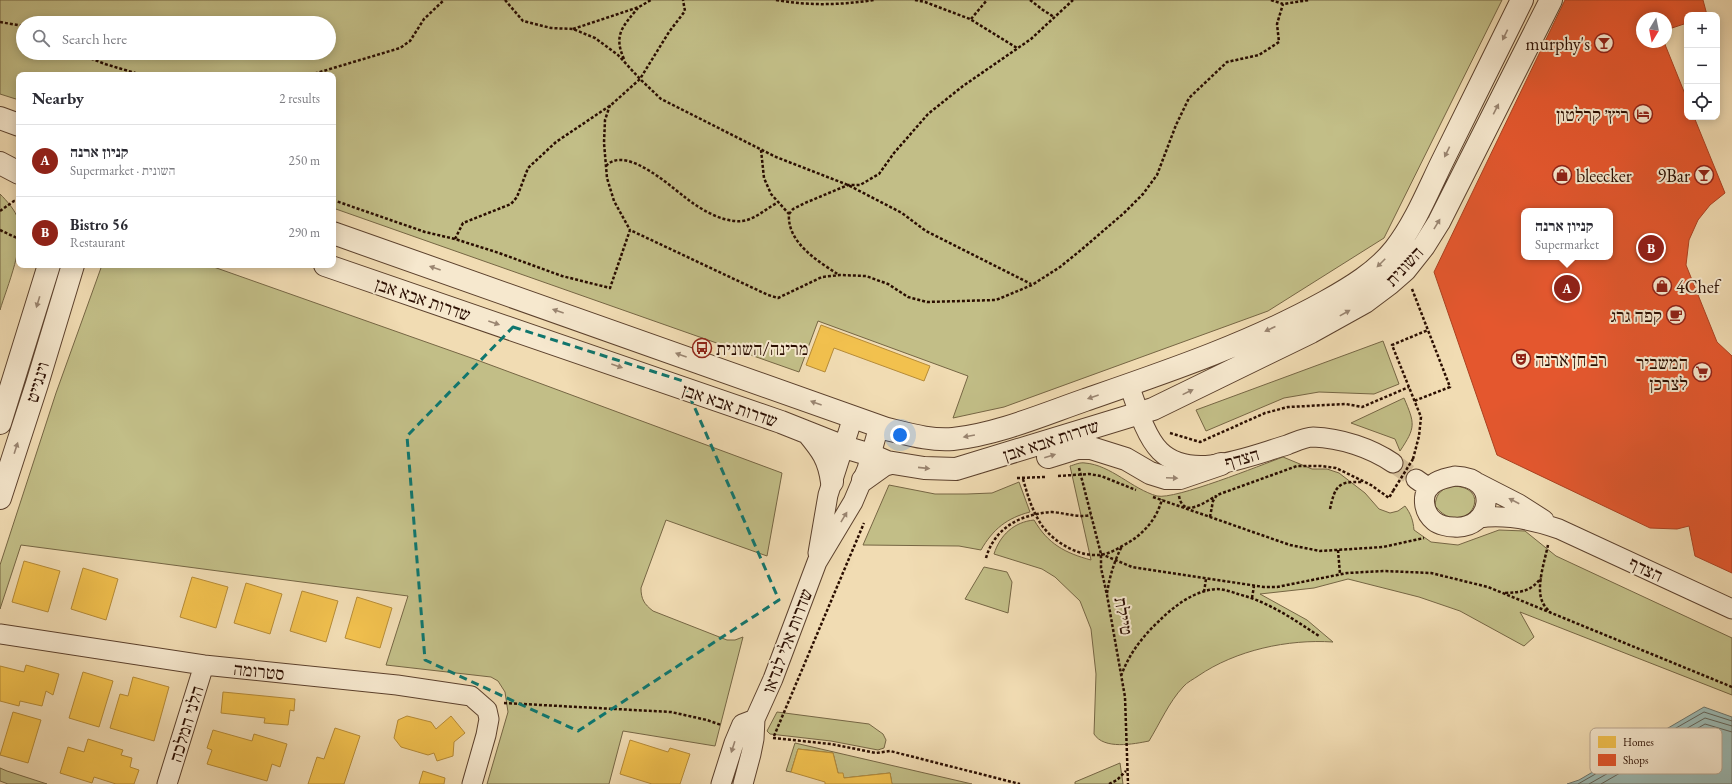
<!DOCTYPE html>
<html lang="en">
<head>
<meta charset="utf-8">
<style>
  :root { --surface:#fff; --page:#f7f7f7; --text:#2b2b33; --muted:#7c7c81; --line:#e1e1e2; --accent:#8f2418 }
  body { margin:0; font-family:"EB Garamond","Frank Ruhl Libre",serif; background:var(--page); color:var(--text) }
  .controls { position:absolute; right:12px; top:12px; display:grid; overflow:hidden; border-radius:8px; box-shadow:0 2px 10px #0003 }
  .controls button { width:36px; height:36px; display:grid; place-items:center; padding:0; border:0; border-bottom:1px solid var(--line); background:var(--surface); color:var(--text); font:20px sans-serif }
  .compass { position:absolute; left:1636px; top:12px; width:36px; height:36px; border-radius:50%; background:var(--surface); box-shadow:0 2px 10px #0003; rotate:190deg }
  .you { position:absolute; left:900px; top:435px; width:14px; height:14px; margin:-10px; border:3px solid #fff; border-radius:50%; background:#1a73e8; box-shadow:0 0 0 6px #1a73e833 }
  .badge { display:grid; place-items:center; width:26px; height:26px; border-radius:50%; background:var(--accent); color:#fff; font-size:13px; font-weight:700 }
  .pin { position:absolute; translate:-50% -50%; border:2px solid #fff; box-shadow:0 1px 4px #0006 }
  .popup { position:absolute; left:1521px; top:208px; width:92px; height:52px; box-sizing:border-box; display:grid; place-content:center; border-radius:8px; background:var(--surface); filter:drop-shadow(0 1px 3px #0005); font-size:13px; white-space:nowrap; color:var(--muted) }
  .popup b { font-size:15px; color:var(--text) }
  .popup::after { content:''; position:absolute; left:50%; top:100%; margin-left:-8px; border:8px solid transparent; border-top-color:var(--surface) }
  .list { margin:0; padding:0; list-style:none }
  h2 { display:flex; justify-content:space-between; align-items:center; height:52px; margin:0; padding:0 16px; font-size:17px }
  h2 small { font-size:13px; font-weight:400; color:var(--muted) }
  .list li { display:grid; grid-template-columns:26px 1fr auto; gap:12px; align-items:center; box-sizing:border-box; height:72px; padding:0 16px; border-top:1px solid var(--line) }
  .list b { display:block; font-size:15px; white-space:nowrap }
  .list p { margin:0; font-size:13px; white-space:nowrap; color:var(--muted) }
  .list em { font-size:13px; font-style:normal; color:var(--muted) }
  .icon { flex:none; width:22px; height:22px; fill:none; stroke:currentColor; stroke-width:2; stroke-linecap:round; stroke-linejoin:round }
  .map { position:relative; flex:none; width:1732px; height:784px; overflow:hidden }
  .search { position:absolute; background:var(--surface); box-shadow:0 2px 10px #0003; left:16px; top:16px; width:320px; height:44px; display:flex; align-items:center; gap:10px; box-sizing:border-box; padding:0 14px; border-radius:22px; color:var(--muted); font-size:15px }
  .panel { position:absolute; background:var(--surface); box-shadow:0 2px 10px #0003; left:16px; top:72px; width:320px; height:196px; border-radius:8px }
  .map>svg:first-child { display:block }
</style>
</head>
<body>
<div class="map">
<svg width="1732" height="784" viewBox="0 0 1732 784">
  <rect width="100%" height="100%" fill="#f1dcb3"/>
  <filter id="stains"><feTurbulence type="fractalNoise" baseFrequency=".005" numOctaves="4"/><feColorMatrix values="0 0 0 0 .2 0 0 0 0 .09 0 0 0 0 .02 0 0 0 .5 -.17"/></filter>
  <radialGradient id="worn" r=".72"><stop offset=".6" stop-color="#630" stop-opacity="0"/><stop offset="1" stop-color="#630" stop-opacity=".3"/></radialGradient>
  <path fill="#c2be87" stroke="#766644" fill-rule="evenodd" d="M0 0H1502L1384 238 1268 311 1004 407 953 418 968 376 818 321 799 372 333 208V75H19V100L0 94ZM23 23H329V53H23Z
    M0 194C7 201 15 210 18 219 26 242 7 287 0 310Z
    M102 265H208L477 360 782 473 767 556 666 520 641 588C641 599 644 604 653 611L727 640H735L743 637 715 746 623 731 609 784H487L508 712 505 692 498 681 491 677 386 665 408 596 21 545 0 609V565L56 393Z
    M1383 341 1399 384 1374 394 1319 392 1284 398 1206 431 1196 410Z
    M1404 398C1415 424 1416 427 1400 451L1395 439 1351 423Z
    M1283 457 1312 469H1327L1339 473 1365 493 1379 509 1390 513 1398 511 1405 506C1411 514 1413 520 1414 530L1431 542 1458 545 1499 530 1525 531 1556 556 1732 638V695L1520 612 1534 637 1524 646 1460 611 1419 597 1348 579 1314 588 1260 594 1307 620 1333 642C1288 639 1236 650 1198 676 1194 679 1187 682 1183 687 1169 702 1160 723 1149 741 1134 744 1104 750 1094 734L1096 674 1091 629 1080 601 1055 577 1042 569 994 554C1000 535 1014 522 1034 520 1048 544 1065 553 1091 560L1070 466C1074 465 1080 462 1085 463 1111 465 1132 489 1157 496 1175 500 1261 465 1283 457Z
    M1019 482 1030 512C1007 518 993 529 981 550L959 546 863 545 889 485 935 494H967L992 493Z
    M1450 486C1499 485 1465 543 1435 506 1436 495 1439 491 1450 486Z
    M984 567 1007 572 1012 582 1008 613 965 599Z
    M777 712 869 724 883 734 886 740 884 748 878 750 831 741 770 734 767 731Z
    M795 743 972 784H892L890 773 844 778 838 773 833 753 798 749 791 772 786 771Z
    M1120 763 1123 784H1075V782Z
    M0 768 7 771 47 784H8L0 781Z"/>
  <path fill="#9cbab4" stroke="#6e756c" d="M1704 707 1732 717V784H1567L1579 780Z"/>
  <path fill="#f2c14e" stroke="#b68b37" d="M1622 0H1637L1644 18H1642V42H1654L1713 186 1643 214 1565 23Z
    M821 325 930 366 924 381 834 348 825 372 806 365Z
    M1732 397V434L1719 403Z
    M24 561 60 571 48 612 12 602Z
    M83 568 118 579 106 620 71 609Z
    M192 577 228 587 216 628 180 617Z
    M246 583 282 594 270 634 234 623Z
    M302 591 338 601 326 642 290 631Z
    M357 597 392 608 380 648 345 638Z
    M26 665 59 674 53 695 46 691 42 706 20 701 19 706 0 701V666L24 672Z
    M83 672 113 681 99 727 69 718Z
    M133 677 169 687 154 741 110 728 120 694 128 696Z
    M223 692 295 699 294 711 290 710 288 725 264 723 265 718 221 713Z
    M13 712 41 720 28 763 0 755Z
    M407 716 431 722 436 729 451 716 465 733 454 742 453 756 437 761 434 753 428 755 401 747 394 738 398 720Z
    M335 728 360 736 344 784H308L317 757 324 759Z
    M213 730 252 741 254 734 287 744 280 767 272 764 267 781 207 764 212 750 207 748Z
    M88 739 123 750 121 755 132 758 130 767 139 770 134 784H116L94 777 92 783 60 773 68 747 84 752Z
    M630 740 668 752 670 748 690 754 680 784H652L620 774Z
    M798 749 833 753 838 773H843L844 778 890 773 892 784H825V782L791 772Z
    M423 771 445 778 444 784H419Z"/>
  <path fill="#e4572e" stroke="#ac4120" fill-rule="evenodd" d="M1565 0H1703L1707 15H1687V23L1666 30V18H1642V42H1664L1687 99V117H1694L1725 193 1710 205 1698 220 1689 240 1686 265 1717 342 1732 356V573L1695 556 1689 526 1677 529 1650 528 1497 455 1434 272ZM1524 211H1610V257H1524Z"/>
  <g fill="none" stroke-linecap="round" stroke-linejoin="round">
    <path stroke="#63645a" stroke-width="1" d="M1578 784 1704 712 1732 721
      M1589 784 1705 718 1732 726
      M1601 784 1705 724 1732 732"/>
    <path stroke="#d3bd98" stroke-width="19" stroke-dasharray="19 10" stroke-linecap="butt" d="M1393 463 1416 479"/>
    <g stroke="#5c412d" stroke-width="21">
      <path id="minor" d="M1129 385C1136 404 1145 436 1160 451 1191 482 1252 455 1287 445 1295 442 1305 437 1313 437 1341 438 1371 448 1393 463
        M1455 476C1501 477 1492 530 1454 527 1448 527 1439 525 1434 521 1423 512 1420 493 1433 484 1439 479 1447 478 1455 476Z
        M1416 479 1429 488
        M1478 483 1519 504 1544 520
        M1479 518C1506 514 1533 520 1559 529L1732 609
        M818 553 828 495 853 417
        M0 634 204 665 397 685 471 696 487 710 489 719 486 735 472 784
        M167 784 204 665
        M721 784 734 743 742 724 755 719
        M743 784 751 754 754 739 755 719 773 679 817 562 853 502 867 469 879 426"/>
    </g>
    <g stroke="#5c412d" stroke-width="24">
      <path id="tertiary" d="M0 118 19 125
        M0 163 19 173
        M333 233 887 429C908 434 931 441 953 439 998 434 1042 415 1085 400 1166 372 1249 344 1325 302 1350 288 1377 272 1395 249 1416 222 1429 188 1444 158 1470 105 1496 53 1522 0
        M325 265 781 422 844 447 871 455 887 462 924 468 956 469 1153 409 1311 332 1365 302 1389 284 1405 270 1424 246 1439 222 1551 0
        M0 423 49 265
        M808 433C822 450 829 459 832 482
        M1048 457 1077 448H1091L1126 459 1150 473 1166 478H1180L1221 464
        M863 480 884 465 891 463
        M0 498 37 384 73 265"/>
    </g>
    <path stroke="#2a0d00" stroke-width="2.5" stroke-dasharray="3 2" stroke-linecap="butt" d="M505 0 523 21 551 28 573 29 595 38 618 55 640 79 661 99 776 157 848 185 902 213 926 231 1031 284
      M776 0C810 6 840 5 874 0
      M915 0 925 2 970 19 1017 48
      M1030 0 1043 10 1054 17
      M1271 0 1283 4 1309 0
      M971 19 987 0
      M0 22 23 26
      M573 29 639 7 651 0
      M77 53 105 64 142 75
      M624 59C613 35 623 26 638 8
      M310 75 400 48 410 41 424 19 444 0
      M610 105 605 120 604 143 607 178 614 201 630 230
      M761 150 764 178 771 194 789 214C787 243 818 261 839 275
      M606 166C627 143 676 192 694 204 706 212 721 220 735 221 753 223 764 209 779 202
      M333 200 425 232 455 239 499 253 562 276 610 288 630 230 768 295 778 298 822 277 840 275 866 276 888 284 908 297 927 302 996 300 1032 285 1060 267 1081 250 1124 213 1143 194 1157 175 1176 125 1189 98 1227 62 1259 55 1279 42 1277 24 1283 4
      M0 211 14 201H19
      M789 214 793 209 805 203 848 185H860L879 174 894 153 928 114 963 86 1031 39 1073 0
      M0 230 19 239
      M455 239 463 223 511 204 517 197 528 168 556 142 611 105 640 79 669 32 685 11 683 0
      M1412 289 1450 387 1414 401
      M1170 433 1200 442 1265 413 1288 407 1346 404 1362 407 1409 387
      M1413 459 1419 436 1421 417 1392 345 1428 330
      M1079 468 1101 554V568L1107 595 1125 697 1128 784
      M1058 476 1089 474 1101 476 1136 490
      M1017 478 1045 477
      M1023 479C1027 493 1031 507 1038 519 1047 537 1072 554 1093 555 1105 556 1114 551 1124 545 1143 535 1157 519 1162 499
      M1179 496C1183 519 1205 502 1216 496
      M1153 497 1290 545 1320 551 1383 547 1424 538
      M1330 509C1335 486 1338 481 1362 482
      M1210 517 1213 501 1217 495 1297 466H1321L1336 468 1371 485 1389 498 1393 491
      M1548 545C1545 560 1535 589 1543 603 1544 606 1548 610 1551 613
      M1338 550 1340 574
      M1101 554 1132 567 1264 587H1277L1347 573 1384 571 1431 573 1488 587 1732 687
      M986 558C993 533 1012 519 1037 514 1042 513 1047 512 1052 512 1066 513 1077 518 1091 515
      M1204 592 1206 579
      M1107 593C1110 575 1114 562 1122 546
      M1505 593C1522 592 1530 592 1541 578
      M1252 598 1254 586
      M1121 676C1129 654 1142 637 1159 621 1174 606 1195 590 1217 589 1224 589 1232 592 1238 594 1269 602 1293 619 1319 636
      M504 703 671 712 707 720 721 725
      M774 736 864 523
      M773 738 831 744 876 753 890 751 1020 784
      M1109 784 1117 780 1126 771"/>
    <use href="#minor" stroke="#f6e8ce" stroke-width="19"/>
    <use href="#tertiary" stroke="#f6e8ce" stroke-width="22"/>
    <path stroke="#2a0d00" stroke-width="2.5" stroke-dasharray="3 2" stroke-linecap="butt" d="M1393 491 1413 459"/>
  </g>
  <defs><path id="oneway-solid" d="M-6-.8H1V-3.2L6.5 0L1 3.2V.8H-6Z"/></defs>
  <g fill="#9a8571">
    <use href="#oneway-solid" transform="translate(1505 35) rotate(116)"/>
    <use href="#oneway-solid" transform="translate(1496 109) rotate(-63)"/>
    <use href="#oneway-solid" transform="translate(1447 152) rotate(116)"/>
    <use href="#oneway-solid" transform="translate(1437 224) rotate(-59)"/>
    <use href="#oneway-solid" transform="translate(1381 263) rotate(135)"/>
    <use href="#oneway-solid" transform="translate(435 268) rotate(-161)"/>
    <use href="#oneway-solid" transform="translate(38 302) rotate(107)"/>
    <use href="#oneway-solid" transform="translate(558 311) rotate(-161)"/>
    <use href="#oneway-solid" transform="translate(1345 313) rotate(-29)"/>
    <use href="#oneway-solid" transform="translate(494 323) rotate(19)"/>
    <use href="#oneway-solid" transform="translate(1270 329) rotate(155)"/>
    <use href="#oneway-solid" transform="translate(681 355) rotate(-160)"/>
    <use href="#oneway-solid" transform="translate(617 366) rotate(19)"/>
    <use href="#oneway-solid" transform="translate(1188 392) rotate(-26)"/>
    <use href="#oneway-solid" transform="translate(1093 397) rotate(161)"/>
    <use href="#oneway-solid" transform="translate(816 403) rotate(-160)"/>
    <use href="#oneway-solid" transform="translate(969 436) rotate(170)"/>
    <use href="#oneway-solid" transform="translate(16 448) rotate(-72)"/>
    <use href="#oneway-solid" transform="translate(1050 456) rotate(-17)"/>
    <use href="#oneway-solid" transform="translate(924 468) rotate(6)"/>
    <use href="#oneway-solid" transform="translate(1172 478) rotate(2)"/>
    <use href="#oneway-solid" transform="translate(1514 501) rotate(-152)"/>
    <use href="#oneway-solid" transform="translate(844 517) rotate(-59)"/>
    <use href="#oneway-solid" transform="translate(733 747) rotate(108)"/>
  </g>
  <path fill="none" stroke="#0f766e" stroke-width="3" stroke-dasharray="8 5" stroke-linejoin="round" d="M513 327 683 381 779 600 578 731 425 660 407 436Z"/>
  <defs>
    <g id="bar-ring" transform="scale(1)"><circle r="9.5" fill="#f6e8ce" stroke="#8f2418" stroke-width="1.5"/><path d="M-6-5H6L.8 .8V4.5H3.5V6h-7V4.5H-.8V.8Z" fill="#8f2418"/></g>
    <g id="hotel-ring" transform="scale(1)"><circle r="9.5" fill="#f6e8ce" stroke="#8f2418" stroke-width="1.5"/><path d="M-6-4.5h1.5V1H6V5H4.5V3h-9V5H-6ZM-4 0a1.8 1.8 0 1 1 3.6 0ZM.5 0V-2.5h3Q6-2.5 6 0Z" fill="#8f2418"/></g>
    <g id="shop-ring" transform="scale(1)"><circle r="9.5" fill="#f6e8ce" stroke="#8f2418" stroke-width="1.5"/><path d="M-5-2.5h2.3a2.7 3.5 0 0 1 5.4 0H5L5.5 6h-11ZM-1.5-2.5h3a1.5 2.3 0 0 0-3 0Z" fill="#8f2418"/></g>
    <g id="cafe-ring" transform="scale(1)"><circle r="9.5" fill="#f6e8ce" stroke="#8f2418" stroke-width="1.5"/><path d="M-5.5-4.5H6V0H3Q3 3.5 0 3.5H-2.5Q-5.5 3.5-5.5 0ZM3-3.2v2h1.7v-2ZM-6 4.5H4V6H-6Z" fill="#8f2418"/></g>
    <g id="bus-ring" transform="scale(1)"><circle r="9.5" fill="#f6e8ce" stroke="#8f2418" stroke-width="1.5"/><path d="M-5-6H5V4H4V6H2V4H-2V6H-4V4H-5ZM-3.5-4V0h7V-4ZM-3.5 1.2v1.5H-2V1.2ZM2 1.2v1.5H3.5V1.2Z" fill="#8f2418"/></g>
    <g id="theatre-ring" transform="scale(1)"><circle r="9.5" fill="#f6e8ce" stroke="#8f2418" stroke-width="1.5"/><path d="M-5-5.5Q0-4 5-5.5V0Q5 5 0 6Q-5 5-5 0ZM-3.3-2.5H-1v1.5H-3.3ZM1-2.5H3.3v1.5H1ZM-2.8 1Q0 5.5 2.8 1Z" fill="#8f2418"/></g>
    <g id="supermarket-ring" transform="scale(1)"><circle r="9.5" fill="#f6e8ce" stroke="#8f2418" stroke-width="1.5"/><path d="M-6-5.5h2.5l.6 2H6L4.5 2H-2.5L-4.4-4H-6ZM-1.5 3.2a1.3 1.3 0 1 0 .1 0ZM3 3.2a1.3 1.3 0 1 0 .1 0Z" fill="#8f2418"/></g>
  </defs>
  <g fill-rule="evenodd">
    <use href="#bar-ring" x="1604" y="43"/>
    <use href="#hotel-ring" x="1643" y="114"/>
    <use href="#shop-ring" x="1562" y="175"/>
    <use href="#bar-ring" x="1704" y="175"/>
    <use href="#shop-ring" x="1662" y="286"/>
    <use href="#cafe-ring" x="1676" y="315"/>
    <use href="#bus-ring" x="702" y="348"/>
    <use href="#theatre-ring" x="1521" y="359"/>
    <use href="#supermarket-ring" x="1702" y="372"/>
  </g>
  <g text-anchor="middle" dominant-baseline="central" stroke-width="4" stroke-linejoin="round" paint-order="stroke">
    <g font-size="18" fill="#2a0d00" stroke="#f6e8ce" text-anchor="end">
      <text x="1590" y="43">murphy's</text>
      <text x="1629" y="114">ריץ׳ קרלטון</text>
      <text x="1576" y="175" text-anchor="start">bleecker</text>
      <text x="1690" y="175">9Bar</text>
      <text x="1676" y="286" text-anchor="start">4Chef</text>
      <text x="1662" y="315">קפה גרג</text>
      <text x="716" y="348" text-anchor="start">מרינה/השונית</text>
      <text x="1535" y="359" text-anchor="start">רב חן ארנה</text>
      <text x="1688" y="362">המשביר<tspan x="1688" dy="21">לצרכן</tspan></text>
    </g>
    <g font-size="18" fill="#2a0d00" stroke="#f6e8ce">
      <text transform="translate(1404 266) rotate(-47)">השונית</text>
      <text transform="translate(423 299) rotate(19)">שדרות אבא אבן</text>
      <text transform="translate(37 382) rotate(-73)">וינגייט</text>
      <text transform="translate(730 405) rotate(19)">שדרות אבא אבן</text>
      <text transform="translate(1051 440) rotate(-18)">שדרות אבא אבן</text>
      <text transform="translate(1242 458) rotate(-16)">הצדף</text>
      <text transform="translate(1646 569) rotate(25)">הצדף</text>
      <text transform="translate(1124 616) rotate(80)">טיילת</text>
      <text transform="translate(787 641) rotate(-69)">שדרות אלי לנדאו</text>
      <text transform="translate(259 671) rotate(6)">סטרומה</text>
      <text transform="translate(186 724) rotate(-73)">הלני המלכה</text>
    </g>
  </g>
  <rect x="1590" y="728" width="132" height="46" rx="6" fill="#f6e8ce" stroke="#b9a690" stroke-width="1"/>
  <rect x="1598" y="736" width="18" height="12" fill="#f2c14e"/>
  <rect x="1598" y="754" width="18" height="12" fill="#e4572e"/>
  <g font-size="11" fill="#2a0d00">
    <text x="1623" y="746">Homes</text>
    <text x="1623" y="764">Shops</text>
  </g>
  <rect width="100%" height="100%" filter="url(#stains)"/>
  <rect width="100%" height="100%" fill="url(#worn)"/>
</svg>
<div class="controls">
<button>+</button>
<button>−</button>
<button><svg class="icon" aria-label="locate" viewBox="0 0 24 24"><circle cx="12" cy="12" r="6"/><path d="M12 2v4M12 18v4M2 12h4M18 12h4"/></svg></button>
</div>
<svg class="compass" viewBox="-18 -18 36 36"><path d="M0-13l5 13h-10z" fill="#e53935"/><path d="M0 13l5-13h-10z" fill="#7c7c81"/></svg>
<div class="you"></div>
<div class="pin badge" style="left:1567px;top:288px">A</div>
<div class="popup"><b>קניון ארנה</b>Supermarket</div>
<div class="pin badge" style="left:1651px;top:248px">B</div>
<div class="search"><svg class="icon" aria-label="search" viewBox="0 0 24 24"><circle cx="10" cy="10" r="6"/><path d="M15 15l6 6"/></svg>Search here</div>
<section class="panel">
<h2>Nearby<small>2 results</small></h2>
<ul class="list">
<li><span class="badge">A</span><div><b>קניון ארנה</b><p>Supermarket · השונית</p></div><em>250 m</em></li>
<li><span class="badge">B</span><div><b>Bistro 56</b><p>Restaurant</p></div><em>290 m</em></li>
</ul>
</section>
</div>
</body>
</html>
